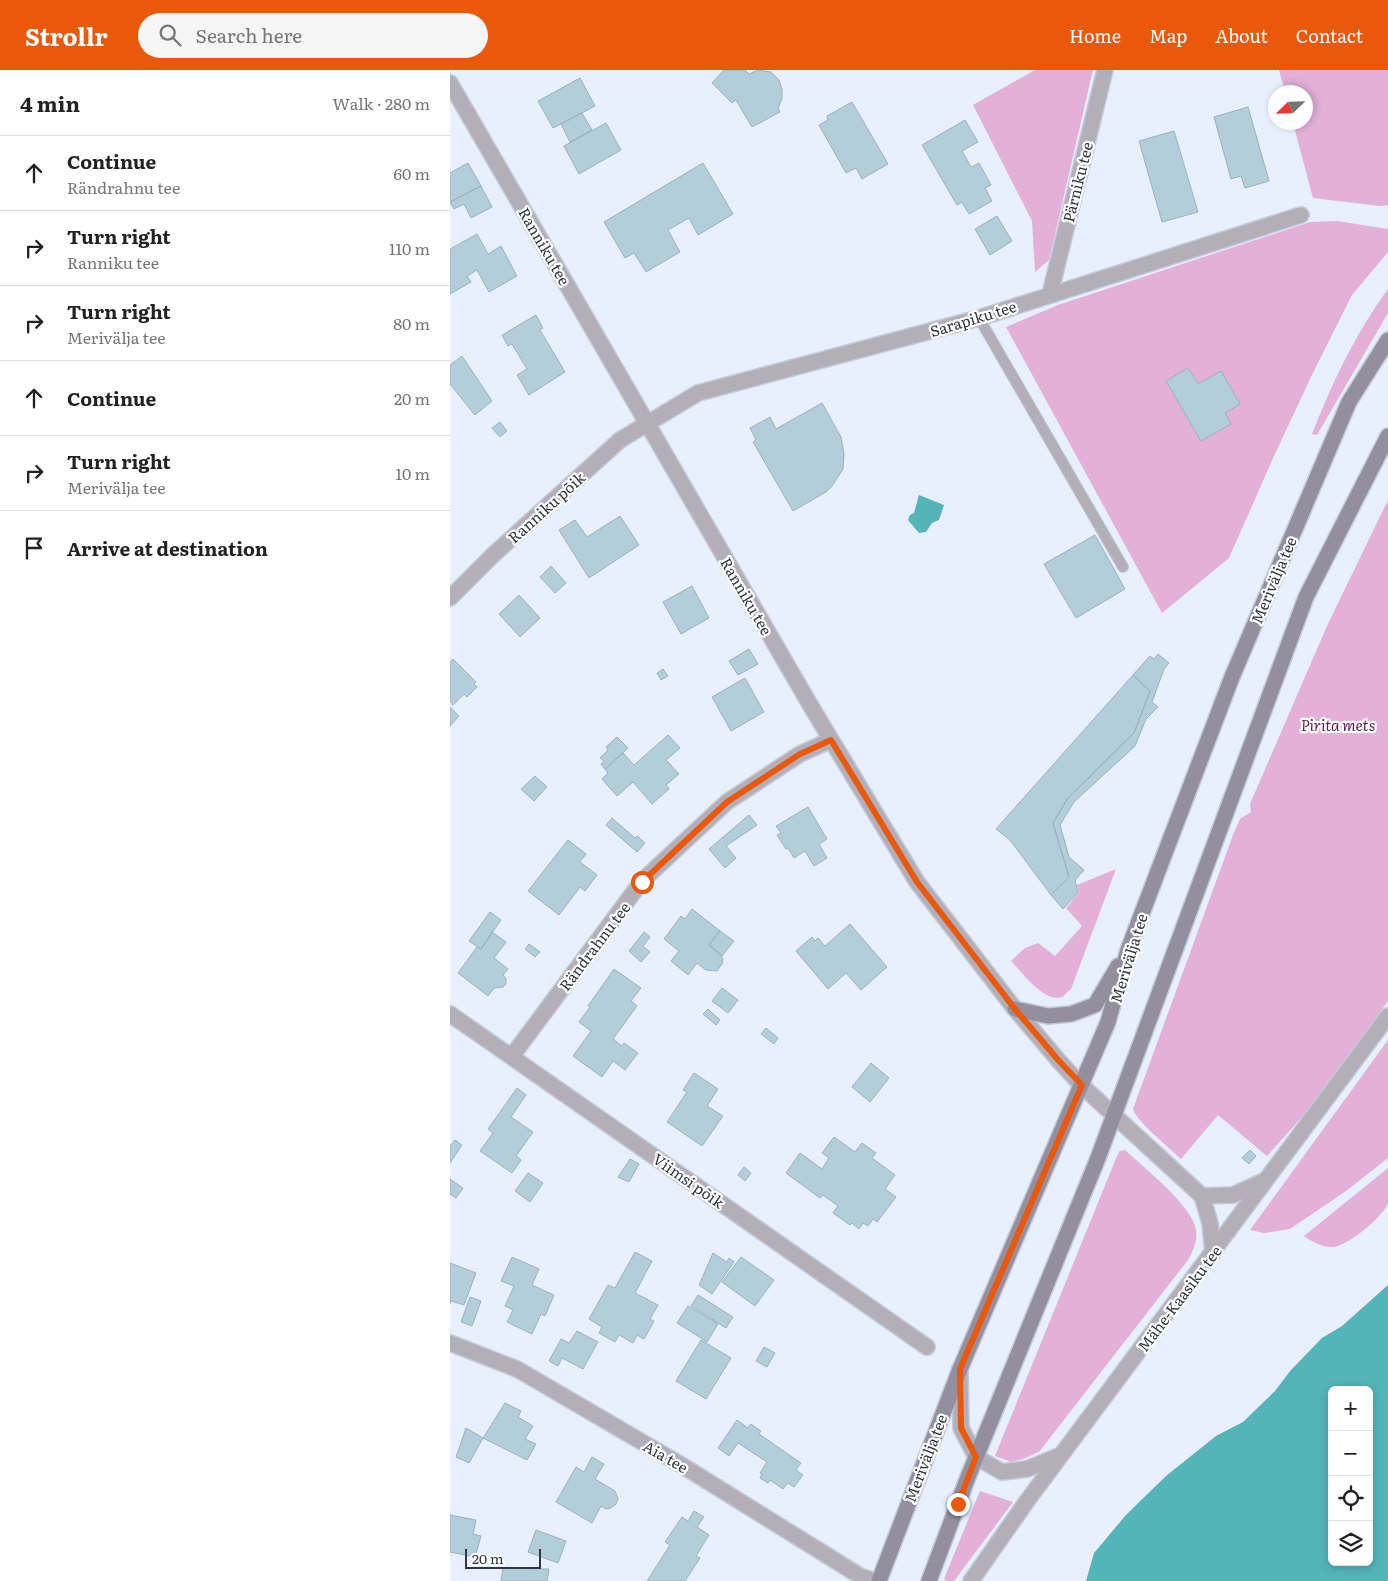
<!DOCTYPE html>
<html lang="en">
<head>
<meta charset="utf-8">
<style>
  :root { --surface:#fff; --page:#f6f6f6; --text:#222; --muted:#767676; --line:#e0e0e0; --accent:#ea580c }
  body { margin:0; font-family:Literata,serif; background:var(--page); color:var(--text) }
  .controls { position:absolute; right:15px; bottom:15px; display:grid; overflow:hidden; border-radius:8px; box-shadow:0 2px 8px #0003 }
  .controls button { width:45px; height:45px; display:grid; place-items:center; padding:0; border:0; border-bottom:1px solid var(--line); background:var(--surface); color:var(--text); font:25px sans-serif }
  .compass { position:absolute; left:818px; top:15px; width:45px; height:45px; border-radius:50%; background:var(--surface); box-shadow:0 2px 8px #0003; rotate:247deg }
  .scale { position:absolute; left:15px; bottom:12px; width:76px; box-sizing:border-box; padding-left:5px; border:2px solid #32363f; border-top:0; font-size:14px; line-height:18px; white-space:nowrap; color:#32363f; -webkit-text-stroke:4px #fff; paint-order:stroke }
  .stop { position:absolute; width:15px; height:15px; margin:-11px; border:4px solid #ea580c; border-radius:50%; background:#fff }
  .stop.end { background:#ea580c; border-color:#fff; box-shadow:0 1px 5px #0008 }
  .list { margin:0; padding:0; list-style:none }
  h2 { display:flex; justify-content:space-between; align-items:center; height:65px; margin:0; padding:0 20px; font-size:21px }
  h2 small { font-size:16px; font-weight:400; color:var(--muted) }
  .list li { display:grid; grid-template-columns:32px 1fr auto; gap:15px; align-items:center; box-sizing:border-box; height:75px; padding:0 20px; border-top:1px solid var(--line) }
  .list b { display:block; font-size:19px; white-space:nowrap }
  .list p { margin:0; font-size:16px; white-space:nowrap; color:var(--muted) }
  .list em { font-size:16px; font-style:normal; color:var(--muted) }
  .icon { flex:none; width:28px; height:28px; fill:none; stroke:currentColor; stroke-width:2; stroke-linecap:round; stroke-linejoin:round }
  .map { position:relative; flex:none; width:938px; height:1511px; overflow:hidden }
  header { display:flex; align-items:center; gap:30px; box-sizing:border-box; height:70px; padding:0 25px; background:var(--accent); color:#fff }
  header strong { font-size:24px }
  nav { display:flex; gap:28px; margin-inline-start:auto; font-size:18px }
  .search { width:350px; height:45px; background:var(--page); display:flex; align-items:center; gap:12px; box-sizing:border-box; padding:0 18px; border-radius:28px; color:var(--muted); font-size:19px }
  main { display:flex }
  aside { flex:1; background:var(--surface) }
  .map>svg:first-child { display:block }
</style>
</head>
<body>
<header>
<strong>Strollr</strong>
<div class="search"><svg class="icon" aria-label="search" viewBox="0 0 24 24"><circle cx="10" cy="10" r="6"/><path d="M15 15l6 6"/></svg>Search here</div>
<nav><a>Home</a><a>Map</a><a>About</a><a>Contact</a></nav>
</header>
<main>
<aside>
<h2>4 min<small>Walk · 280 m</small></h2>
<ul class="list">
<li><svg class="icon" aria-label="ahead" viewBox="0 0 24 24"><path d="M12 20V5M6 11l6-6 6 6"/></svg><div><b>Continue</b><p>Rändrahnu tee</p></div><em>60 m</em></li>
<li><svg class="icon" aria-label="right" viewBox="0 0 24 24"><path d="M7 20v-9h11M14 6l5 5-5 5"/></svg><div><b>Turn right</b><p>Ranniku tee</p></div><em>110 m</em></li>
<li><svg class="icon" aria-label="right" viewBox="0 0 24 24"><path d="M7 20v-9h11M14 6l5 5-5 5"/></svg><div><b>Turn right</b><p>Merivälja tee</p></div><em>80 m</em></li>
<li><svg class="icon" aria-label="ahead" viewBox="0 0 24 24"><path d="M12 20V5M6 11l6-6 6 6"/></svg><div><b>Continue</b></div><em>20 m</em></li>
<li><svg class="icon" aria-label="right" viewBox="0 0 24 24"><path d="M7 20v-9h11M14 6l5 5-5 5"/></svg><div><b>Turn right</b><p>Merivälja tee</p></div><em>10 m</em></li>
<li><svg class="icon" aria-label="arrive" viewBox="0 0 24 24"><path d="M6 21V4h12l-3 4 3 4H6"/></svg><div><b>Arrive at destination</b></div></li>
</ul>
</aside>
<div class="map">
<svg width="938" height="1511" viewBox="0 0 938 1511">
  <rect width="100%" height="100%" fill="#e8effd"/>
  <path fill="#e2b0d8" d="M585 0H643L599 190 585 202 582 151 523 35Z
    M829 0H938V135L930 136 863 128 843 53 856 52V22H835Z
    M887 151 938 159V182L902 225 861 307 824 386 779 488 712 543 556 257 608 235 860 152Z
    M938 219V243L867 365 862 364C882 313 905 264 938 219Z
    M938 430V931L867 1030 817 1086 768 1045 731 1089C720 1078 687 1052 683 1039L783 765 790 749 801 742 800 734 877 556Z
    M666 799 621 919C618 921 615 925 612 927 594 933 572 902 561 891L575 878 588 873 605 886 632 856 616 838 629 823 627 815Z
    M938 970V1088L896 1121 840 1159 814 1163 800 1160Z
    M675 1080C694 1098 743 1136 746 1160 748 1171 743 1181 738 1190L589 1382 573 1389 561 1392 545 1386 667 1086 670 1081Z
    M938 1098C938 1107 938 1125 938 1133 934 1146 897 1177 882 1177 871 1177 863 1172 854 1166Z
    M530 1421 563 1432 504 1511H497L494 1509Z"/>
  <path fill="#54b4b8" fill-rule="evenodd" d="M469 425 494 435 489 450 482 453 476 462 469 463 458 450 460 445 464 443Z
    M938 1215V1511H636L644 1483 676 1445 716 1406 766 1366 793 1352 825 1321 841 1300 872 1268 892 1256ZM882 1320H919V1492H882Z"/>
  <path fill="#b3cddb" stroke="#99b2c1" d="M274 0H295L299 4 308 0 321 2 329 10 332 19V29L328 38 330 42 302 57 286 30 282 33 262 13Z
    M130 8 145 36 103 58 88 31Z
    M402 32 438 94 412 109 406 98 396 103 369 55 378 50 377 46Z
    M798 37 819 111 795 118 791 106 781 109 764 47Z
    M132 43 142 60 120 72 111 54Z
    M515 50 528 72 512 81 521 97 529 93 541 115 535 118 542 131 519 144 512 132 507 135 472 75Z
    M156 53 171 80 129 104 114 76Z
    M724 61 748 142 712 152 689 71Z
    M18 93 31 116 0 132V103Z
    M253 93 283 144 248 165 239 148 218 160 230 182 196 202 184 183 175 188 154 152Z
    M31 116 42 137 21 148 14 134 4 139 0 132Z
    M547 146 562 171 540 185 525 159Z
    M27 164 38 184 51 176 67 206 39 222 27 200 17 206 21 212 0 224V179Z
    M86 245 93 258 90 260 115 302 79 325 67 305 77 299 62 274 58 276 52 265Z
    M12 286 42 331 25 345 0 314V295Z
    M738 298 748 314 771 301 790 334 775 343 781 354 751 371 716 311Z
    M372 333 391 367 394 384 393 399 382 416 376 422 343 441 303 372 306 370 300 358 320 347 326 359Z
    M50 352 57 361 50 367 42 358Z
    M170 446 189 475 139 508 109 460 125 450 137 467Z
    M645 465 675 519 626 548 594 494Z
    M101 496 116 513 105 523 90 507Z
    M242 516 259 548 231 564 213 532Z
    M69 525 90 548 70 567 49 544Z
    M299 579 308 594 288 605 279 591Z
    M708 584 719 593 714 599 702 632 708 637 696 649 685 676 624 732 610 755 619 787 634 800 625 810 628 823 613 839 601 825 619 807 603 753 618 728 684 663 700 621 683 605 700 586 704 589Z
    M3 589 26 612 24 614 27 617 17 627 14 624 3 635 0 631V592Z
    M213 599 218 606 211 610 207 603Z
    M683 605 700 621 684 663 618 728 603 753 619 807 601 825 560 770 546 759Z
    M295 608 314 642 281 661 262 627Z
    M0 637 9 646 0 656Z
    M218 665 230 678 216 690 229 704 216 715 219 719 202 734 183 712 167 726 152 709 158 703 155 699 173 683 184 695Z
    M167 667 178 678 155 699 151 694 154 691 150 688 158 680 156 677Z
    M85 706 97 717 84 731 71 719Z
    M358 737 377 769 369 774 377 788 364 796 355 781 344 788 338 778 336 779 327 765 331 763 326 756Z
    M299 745 307 755 276 776 286 788 275 798 259 779Z
    M162 748 185 768 187 766 195 773 187 782 156 755Z
    M118 770 136 784 130 792 147 805 135 821 130 817 109 845 78 821Z
    M242 839 270 861 259 875 269 883 273 889 272 894 267 901 256 900 247 893 238 905 221 891 229 881 214 869 231 846 235 849Z
    M40 842 51 850 31 879 19 871Z
    M400 854 437 897 411 920 396 903 378 919 346 881 362 867 365 871 368 868 375 876Z
    M270 861 284 871 272 886 259 875Z
    M42 862 56 872 44 888 58 899 53 905 56 909V914L53 917 44 918 38 926 8 903 27 877 31 879Z
    M194 862 200 867 193 876 200 882 191 892 179 881Z
    M79 874 90 882 85 887 75 879Z
    M164 899 191 918 181 931 187 936 163 969 172 976 174 973 188 983 175 1000 163 991 152 1007 123 986 141 961 129 952 140 937 138 936Z
    M272 918 288 930 278 943 262 931Z
    M258 939 270 950 266 955 253 944Z
    M316 958 328 968 324 974 311 964Z
    M421 993 439 1008 420 1032 402 1017Z
    M244 1003 268 1019 257 1036 273 1046 252 1076 217 1052 237 1022 233 1020Z
    M67 1018 76 1025 61 1047 83 1062 66 1086 71 1090 62 1103 30 1081 43 1063 38 1059Z
    M384 1067 405 1082 412 1073 426 1083 422 1088 445 1105 435 1119 446 1127 427 1152 423 1149 418 1156 413 1153 409 1159 402 1153 400 1155 383 1143 388 1136 373 1125 370 1128 336 1103 350 1083 372 1099 379 1088 372 1083Z
    M5 1070 12 1075 0 1093V1076Z
    M800 1080 806 1086 799 1094 792 1088Z
    M180 1089 189 1094 179 1112 168 1107Z
    M294 1097 301 1103 295 1111 288 1105Z
    M78 1103 93 1113 80 1132 65 1121Z
    M0 1109 13 1118 6 1128 0 1124Z
    M185 1182 202 1191 185 1223 208 1235 200 1249 204 1251 194 1269 187 1265 183 1273 169 1265 165 1272 149 1263 152 1257 139 1249 158 1215 165 1218Z
    M263 1183 277 1192 279 1188 284 1192 262 1224 249 1215Z
    M62 1187 89 1199 82 1215 104 1225 95 1246 91 1244 82 1264 57 1252 63 1240 55 1236 64 1216 51 1211Z
    M291 1187 324 1210 305 1236 272 1212Z
    M0 1193 26 1203 14 1235 1 1231 0 1234Z
    M248 1225 283 1247 276 1258 241 1236Z
    M20 1227 31 1231 22 1256 11 1252Z
    M238 1236 268 1254 257 1272 227 1253Z
    M127 1261 148 1272 133 1299 112 1288 108 1296 99 1291 111 1269 119 1273Z
    M251 1270 281 1288 256 1329 226 1311Z
    M314 1277 325 1283 317 1297 306 1291Z
    M55 1333 71 1341 68 1347 83 1356 75 1369 86 1374 77 1390 33 1368Z
    M287 1350 298 1358 301 1354 311 1361 309 1364 351 1393 346 1400 353 1405 344 1417 338 1413 333 1419 320 1410 318 1413 310 1408 312 1404 310 1403 317 1392 288 1373 279 1386 268 1378Z
    M16 1358 33 1368 19 1393 6 1387Z
    M142 1387 154 1394 145 1409 165 1421 168 1429 166 1434 161 1438 156 1439 151 1436 142 1453 106 1432 126 1397 134 1402Z
    M244 1441 254 1447 247 1457 259 1465 246 1486 250 1488 235 1511H197L220 1475 215 1472 232 1447 238 1451Z
    M0 1445 26 1450 23 1464 31 1466 25 1487 0 1482Z
    M86 1460 116 1471 108 1493 78 1482Z
    M53 1498 99 1499 97 1511H51Z"/>
  <g fill="none" stroke-linecap="round" stroke-linejoin="round">
    <g stroke="#c4cad7" stroke-width="12">
      <path id="service" d="M529 248 673 497"/>
    </g>
    <g stroke="#c4cad7" stroke-width="18">
      <path id="minor" d="M0 13 362 638 467 812 565 939 609 991 631 1015 752 1126 760 1153 763 1183
        M600 224 655 0
        M0 528 43 485 170 370 248 323 529 248 851 145
        M0 944 477 1277
        M62 986 192 811 277 732 350 684 381 670
        M752 1126 783 1125 816 1110
        M0 1273 67 1299 233 1396 410 1506 425 1511
        M510 1299 511 1358 526 1387 552 1402 577 1399 611 1385
        M521 1511 577 1431 938 946"/>
    </g>
    <g stroke="#c4cad7" stroke-width="18">
      <path id="secondary" d="M565 939 598 946 621 944 645 935 668 896
        M429 1511 510 1299 658 952 678 880 782 607 899 332 938 270
        M479 1511 518 1407 648 1088 856 527 938 366"/>
    </g>
    <use href="#service" stroke="#b2afb9" stroke-width="10"/>
    <use href="#minor" stroke="#b2afb9" stroke-width="15"/>
    <use href="#secondary" stroke="#948f9f" stroke-width="15"/>
  </g>
  <g fill="none" stroke-linecap="round" stroke-linejoin="round">
    <path stroke="#ea580c" stroke-width="6" d="M192 812 277 732 350 684 381 670 467 812 565 939 609 991 632 1015 510 1299 511 1358 526 1387 508 1434"/>
  </g>
  <g text-anchor="middle" dominant-baseline="central" stroke-width="4.5" stroke-linejoin="round" paint-order="stroke">
    <g font-size="15" fill="#32363f" stroke="#fff">
      <text transform="translate(627 112) rotate(-76)">Pärniku tee</text>
      <text transform="translate(95 176) rotate(60)">Ranniku tee</text>
      <text transform="translate(523 248) rotate(-17)">Sarapiku tee</text>
      <text transform="translate(96 437) rotate(-42)">Ranniku põik</text>
      <text transform="translate(823 510) rotate(-67)">Merivälja tee</text>
      <text transform="translate(297 526) rotate(60)">Ranniku tee</text>
      <text transform="translate(144 876) rotate(-53)">Rändrahnu tee</text>
      <text transform="translate(678 888) rotate(-73)">Merivälja tee</text>
      <text transform="translate(239 1110) rotate(35)">Viimsi põik</text>
      <text transform="translate(729 1228) rotate(-53)">Mähe-Kaasiku tee</text>
      <text transform="translate(216 1386) rotate(30)">Aia tee</text>
      <text transform="translate(475 1388) rotate(-69)">Merivälja tee</text>
    </g>
    <g font-size="15" font-style="italic" fill="#5e1c55" stroke="#fff">
      <text x="888" y="654">Pirita mets</text>
    </g>
  </g>
</svg>
<div class="controls">
<button>+</button>
<button>−</button>
<button><svg class="icon" aria-label="locate" viewBox="0 0 24 24"><circle cx="12" cy="12" r="6"/><path d="M12 2v4M12 18v4M2 12h4M18 12h4"/></svg></button>
<button><svg class="icon" aria-label="layers" viewBox="0 0 24 24"><path d="M12 4l9 5-9 5-9-5zM3 14l9 5 9-5"/></svg></button>
</div>
<svg class="compass" viewBox="-18 -18 36 36"><path d="M0-13l5 13h-10z" fill="#e53935"/><path d="M0 13l5-13h-10z" fill="#767676"/></svg>
<div class="scale">20 m</div>
<div class="stop" style="left:192px;top:812px"></div>
<div class="stop end" style="left:508px;top:1434px"></div>
</div>
</main>
</body>
</html>
